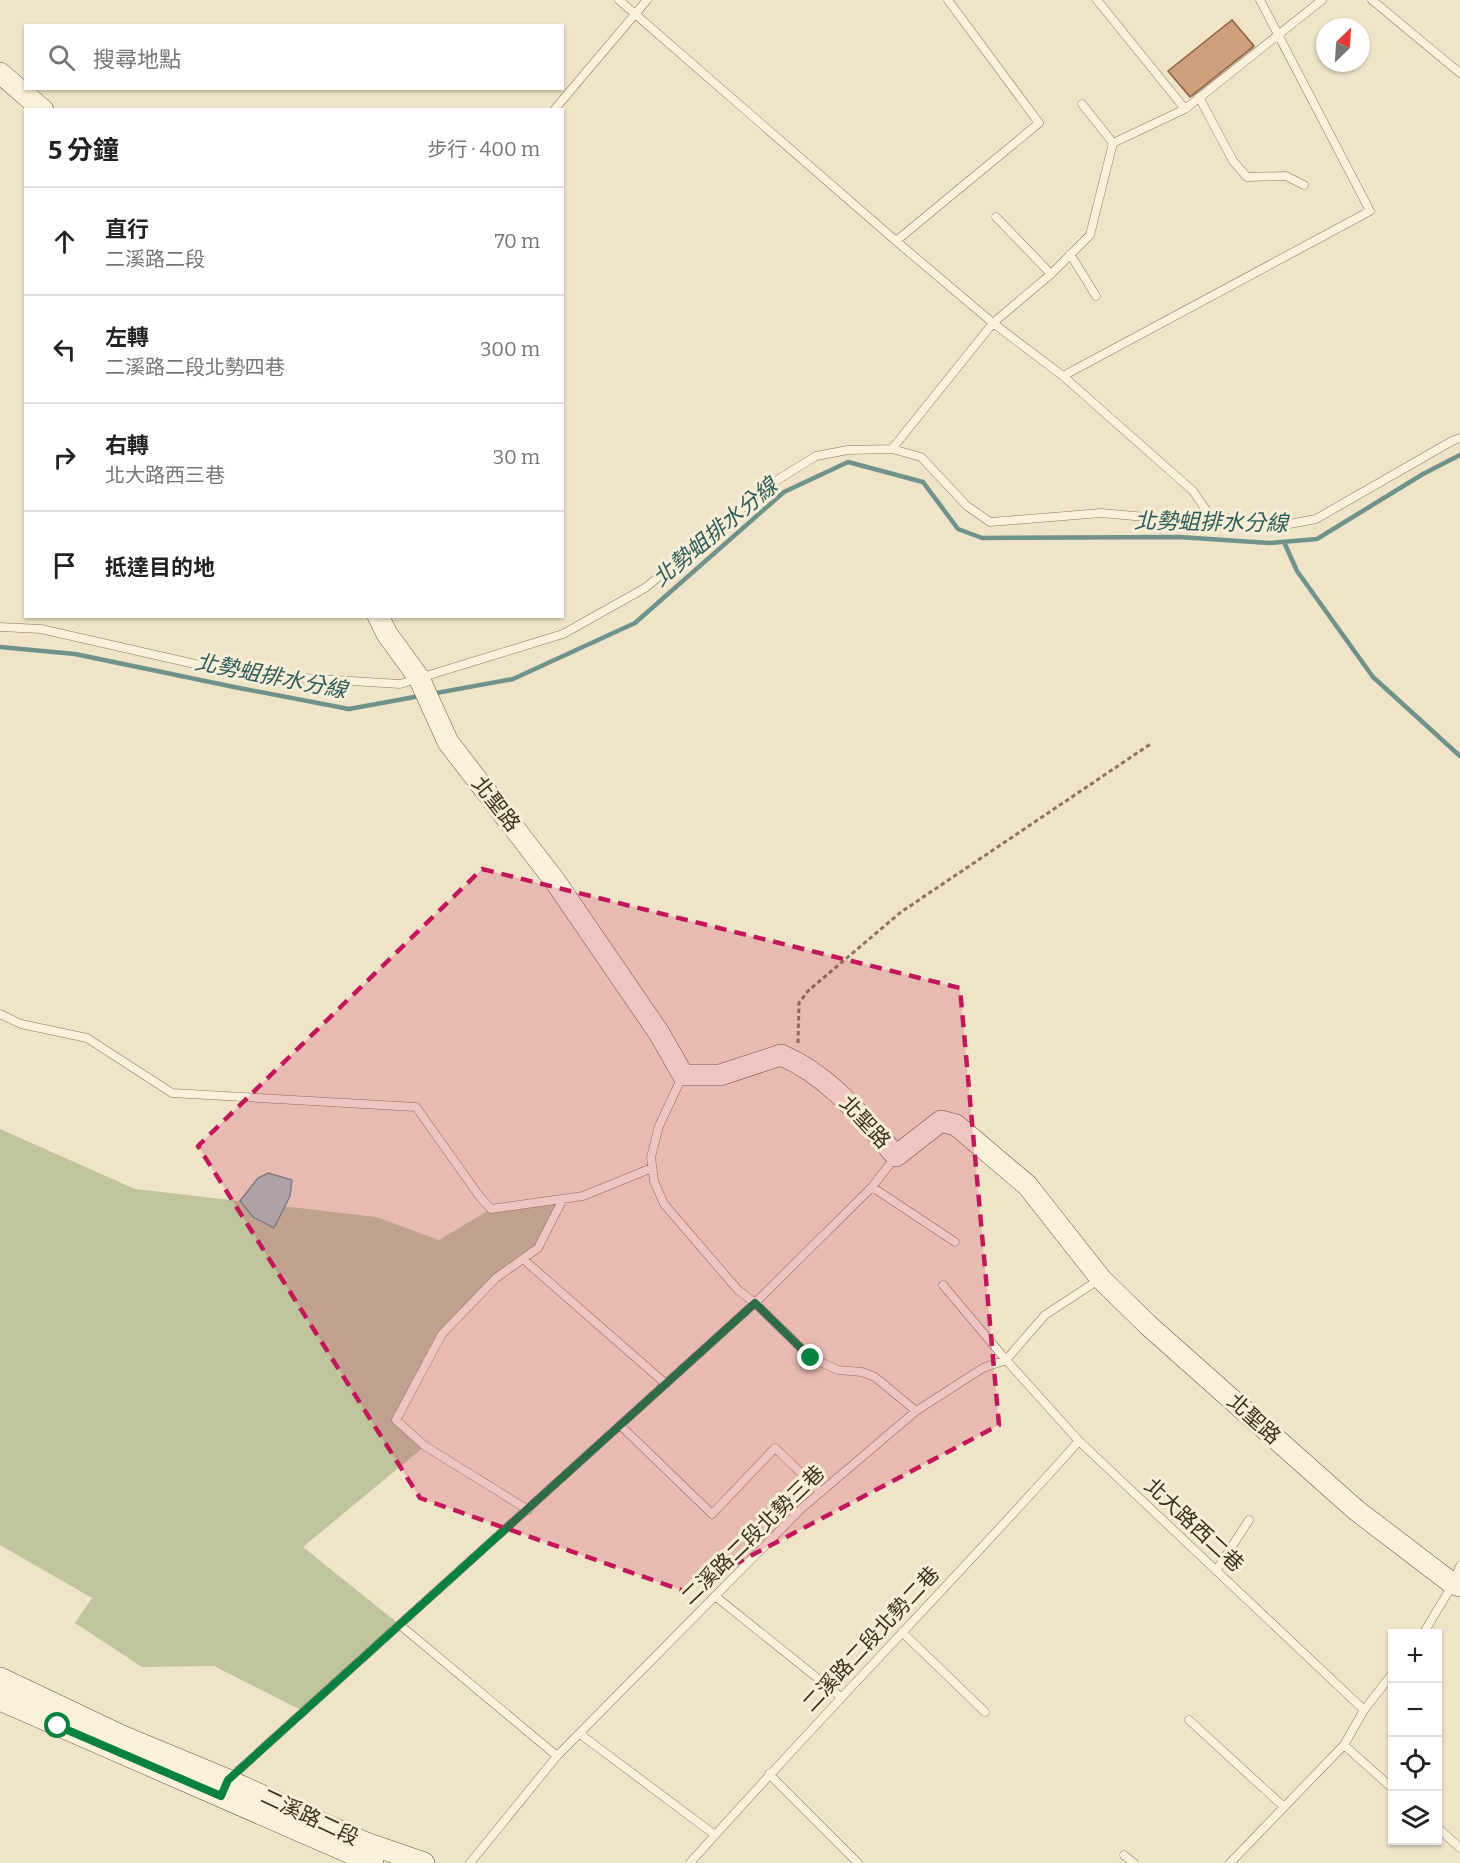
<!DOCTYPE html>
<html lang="zh-TW">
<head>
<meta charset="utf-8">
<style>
  :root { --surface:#fff; --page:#f6f6f6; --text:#222; --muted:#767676; --line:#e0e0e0 }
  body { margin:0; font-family:Bitter,"Noto Sans TC",serif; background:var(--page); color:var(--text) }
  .controls { position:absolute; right:18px; bottom:18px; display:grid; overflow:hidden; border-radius:0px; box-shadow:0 2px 4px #0004 }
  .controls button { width:54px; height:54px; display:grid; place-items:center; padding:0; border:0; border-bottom:2px solid var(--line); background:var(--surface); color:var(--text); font:30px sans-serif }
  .compass { position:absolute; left:1316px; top:18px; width:54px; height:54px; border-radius:50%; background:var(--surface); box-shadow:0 2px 4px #0004; rotate:25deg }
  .stop { position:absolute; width:18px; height:18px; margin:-14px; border:4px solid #0b8043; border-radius:50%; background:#fff }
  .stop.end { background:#0b8043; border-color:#fff; box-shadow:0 2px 6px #0008 }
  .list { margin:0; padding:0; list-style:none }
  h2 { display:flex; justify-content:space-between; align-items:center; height:78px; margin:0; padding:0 24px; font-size:26px }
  h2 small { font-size:20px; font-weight:400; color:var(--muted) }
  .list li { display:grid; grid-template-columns:39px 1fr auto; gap:18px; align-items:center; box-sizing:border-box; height:108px; padding:0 24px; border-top:2px solid var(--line) }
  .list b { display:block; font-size:22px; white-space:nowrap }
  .list p { margin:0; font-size:20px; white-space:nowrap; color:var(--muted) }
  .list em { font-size:20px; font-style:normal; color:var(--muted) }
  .icon { flex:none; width:33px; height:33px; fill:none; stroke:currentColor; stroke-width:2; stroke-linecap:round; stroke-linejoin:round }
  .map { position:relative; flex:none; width:1460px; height:1863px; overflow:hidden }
  .search { position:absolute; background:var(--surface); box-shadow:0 2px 4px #0004; left:24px; top:24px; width:540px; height:66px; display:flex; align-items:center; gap:15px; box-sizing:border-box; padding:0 21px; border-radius:0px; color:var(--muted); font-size:22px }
  .panel { position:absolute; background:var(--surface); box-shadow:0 2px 4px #0004; left:24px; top:108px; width:540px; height:510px; border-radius:0px }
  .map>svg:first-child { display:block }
</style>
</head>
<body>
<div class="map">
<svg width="1460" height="1863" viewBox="0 0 1460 1863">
  <rect width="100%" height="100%" fill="#f0e4c8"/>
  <path fill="#bfc49a" d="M0 1129 135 1189 376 1217 439 1240 491 1209 563 1199 538 1248 497 1278 442 1334 396 1420 425 1446 303 1547 400 1625 305 1712 214 1666 142 1667 75 1623 92 1598 0 1545Z"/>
  <path fill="#a9c4bc" stroke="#6f938a" stroke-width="1.5" d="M268 1173 292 1180 290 1196 274 1228 253 1217 240 1201 258 1178Z"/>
  <path fill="#0003" d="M1238 28 1259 54 1198 103 1171 72Z"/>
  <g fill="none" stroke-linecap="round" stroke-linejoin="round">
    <path stroke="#6f938a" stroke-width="4.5" d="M1284 542 1297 571 1373 677 1460 756
      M0 647 75 654 234 687 349 709 420 696
      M431 694 513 679 635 623 784 492 848 462 923 482 958 529 982 538 1179 537 1269 543 1317 539 1423 474 1460 455"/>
  </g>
  <path fill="#cf9f7d" stroke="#8d5f41" stroke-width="1.5" d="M1232 20 1254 46 1190 97 1168 71Z"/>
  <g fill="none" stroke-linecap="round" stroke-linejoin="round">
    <g stroke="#8d765c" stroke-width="9">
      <path id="lane" d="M619 0 896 241
        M948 0 1039 123 896 241 993 323 1063 376 1193 491 1215 523
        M1097 0 1185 109
        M1372 0 1460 73
        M1199 97 1233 161 1247 177 1286 176 1304 185
        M1082 104 1113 143
        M554 110 647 0
        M996 217 1051 274
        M1070 254 1096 296
        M1063 376 1370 211 1260 0
        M892 449 993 323 1051 274 1090 235 1113 143 1185 109 1322 0
        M0 627 41 629 239 674 400 684 563 634 645 588 774 482 816 456 848 450 892 449 921 457 967 506 990 522 1101 513 1268 528 1316 519 1452 441 1460 438
        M0 1014 21 1024 87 1038 172 1093 416 1107 480 1197 491 1209 583 1196 652 1168
        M682 1077 659 1126 651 1157 654 1181 664 1204 738 1290 755 1303 811 1358 838 1370 862 1372 875 1377 916 1411
        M872 1187 955 1242
        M523 1259 666 1384
        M943 1285 1006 1360 1079 1441 1364 1710
        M620 1425 712 1514 775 1448 821 1492
        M528 1510 425 1446 396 1420 442 1334 496 1278 538 1248 563 1199
        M1216 1571 1249 1520
        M715 1596 841 1697
        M400 1625 557 1756
        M902 1632 985 1712
        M1423 1634 1453 1584 1460 1566
        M1189 1720 1284 1807
        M580 1734 715 1835
        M1344 1745 1392 1788
        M769 1774 858 1863
        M230 1778 755 1303 872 1187 896 1156
        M1438 1828 1460 1848
        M1124 1855 1134 1863
        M470 1863 557 1756 802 1508 916 1411 983 1368 1006 1360 1045 1315 1100 1279
        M690 1863C817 1720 951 1584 1079 1441
        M1230 1863 1344 1745 1364 1710 1392 1674"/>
    </g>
    <g stroke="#6f573f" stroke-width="22">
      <path id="secondary" d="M0 73 43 110
        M378 616 387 634 419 678 448 742 555 881 659 1033 683 1075H720L781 1055C829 1075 863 1118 896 1156L941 1121 956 1125 1027 1185 1101 1279 1148 1325 1356 1510 1453 1584 1460 1586
        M0 1678 122 1736 228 1780 366 1843 424 1863
        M0 1700 373 1863"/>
    </g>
    <path stroke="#8d765c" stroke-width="3" stroke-dasharray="4.5 3" stroke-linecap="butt" d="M798 1043 799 1003 808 991 822 979 901 912 1152 743"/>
    <use href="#lane" stroke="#faf1dc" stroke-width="8"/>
    <use href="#secondary" stroke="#faf1dc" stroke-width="21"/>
  </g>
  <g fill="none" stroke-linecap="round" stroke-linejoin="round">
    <path stroke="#0b8043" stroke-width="8" d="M58 1726 221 1796 228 1780 755 1303 811 1358"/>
  </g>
  <path fill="#c2185b" fill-opacity="0.2" stroke="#c2185b" stroke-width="4.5" stroke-dasharray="12 8" stroke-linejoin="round" d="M482 869 960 988 999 1425 684 1591 420 1498 198 1146Z"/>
  <g text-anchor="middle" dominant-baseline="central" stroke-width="6" stroke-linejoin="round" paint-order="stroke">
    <g font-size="21" fill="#3d2e20" stroke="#f7eed8">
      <text transform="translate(496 804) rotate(52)">北聖路</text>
      <text transform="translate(865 1122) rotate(47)">北聖路</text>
      <text transform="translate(1254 1419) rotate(42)">北聖路</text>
      <text transform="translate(1194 1525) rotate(43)">北大路西二巷</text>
      <text transform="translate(753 1535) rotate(-44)">二溪路二段北勢三巷</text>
      <text transform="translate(871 1639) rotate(-47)">二溪路二段北勢二巷</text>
      <text transform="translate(310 1817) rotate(25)">二溪路二段</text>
    </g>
    <g font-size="22" font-style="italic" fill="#2f5d5a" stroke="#f7eed8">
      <text transform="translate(1211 522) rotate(1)">北勢蛆排水分線</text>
      <text transform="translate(715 532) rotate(-40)">北勢蛆排水分線</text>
      <text transform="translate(271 676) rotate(11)">北勢蛆排水分線</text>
    </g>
  </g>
</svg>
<div class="controls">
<button>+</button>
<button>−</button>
<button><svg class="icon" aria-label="locate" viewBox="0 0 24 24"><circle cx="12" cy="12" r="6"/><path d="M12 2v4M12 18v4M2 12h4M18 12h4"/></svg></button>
<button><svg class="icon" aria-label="layers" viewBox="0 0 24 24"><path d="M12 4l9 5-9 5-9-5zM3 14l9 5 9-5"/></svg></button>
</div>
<svg class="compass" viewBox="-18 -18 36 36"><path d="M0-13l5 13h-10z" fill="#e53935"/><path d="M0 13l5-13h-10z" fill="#767676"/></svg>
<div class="stop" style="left:58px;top:1726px"></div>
<div class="stop end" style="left:811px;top:1358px"></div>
<div class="search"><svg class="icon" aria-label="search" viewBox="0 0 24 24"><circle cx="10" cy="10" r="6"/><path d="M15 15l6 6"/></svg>搜尋地點</div>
<section class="panel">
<h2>5 分鐘<small>步行 · 400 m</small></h2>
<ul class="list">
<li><svg class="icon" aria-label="ahead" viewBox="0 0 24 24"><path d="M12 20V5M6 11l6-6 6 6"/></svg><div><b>直行</b><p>二溪路二段</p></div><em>70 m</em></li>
<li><svg class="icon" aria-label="left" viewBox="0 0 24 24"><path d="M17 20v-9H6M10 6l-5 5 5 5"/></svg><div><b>左轉</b><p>二溪路二段北勢四巷</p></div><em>300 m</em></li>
<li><svg class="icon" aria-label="right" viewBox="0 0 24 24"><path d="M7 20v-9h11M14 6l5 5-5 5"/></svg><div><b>右轉</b><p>北大路西三巷</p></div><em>30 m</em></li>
<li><svg class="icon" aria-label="arrive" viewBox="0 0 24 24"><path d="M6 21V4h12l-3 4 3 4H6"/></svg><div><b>抵達目的地</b></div></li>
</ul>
</section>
</div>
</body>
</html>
